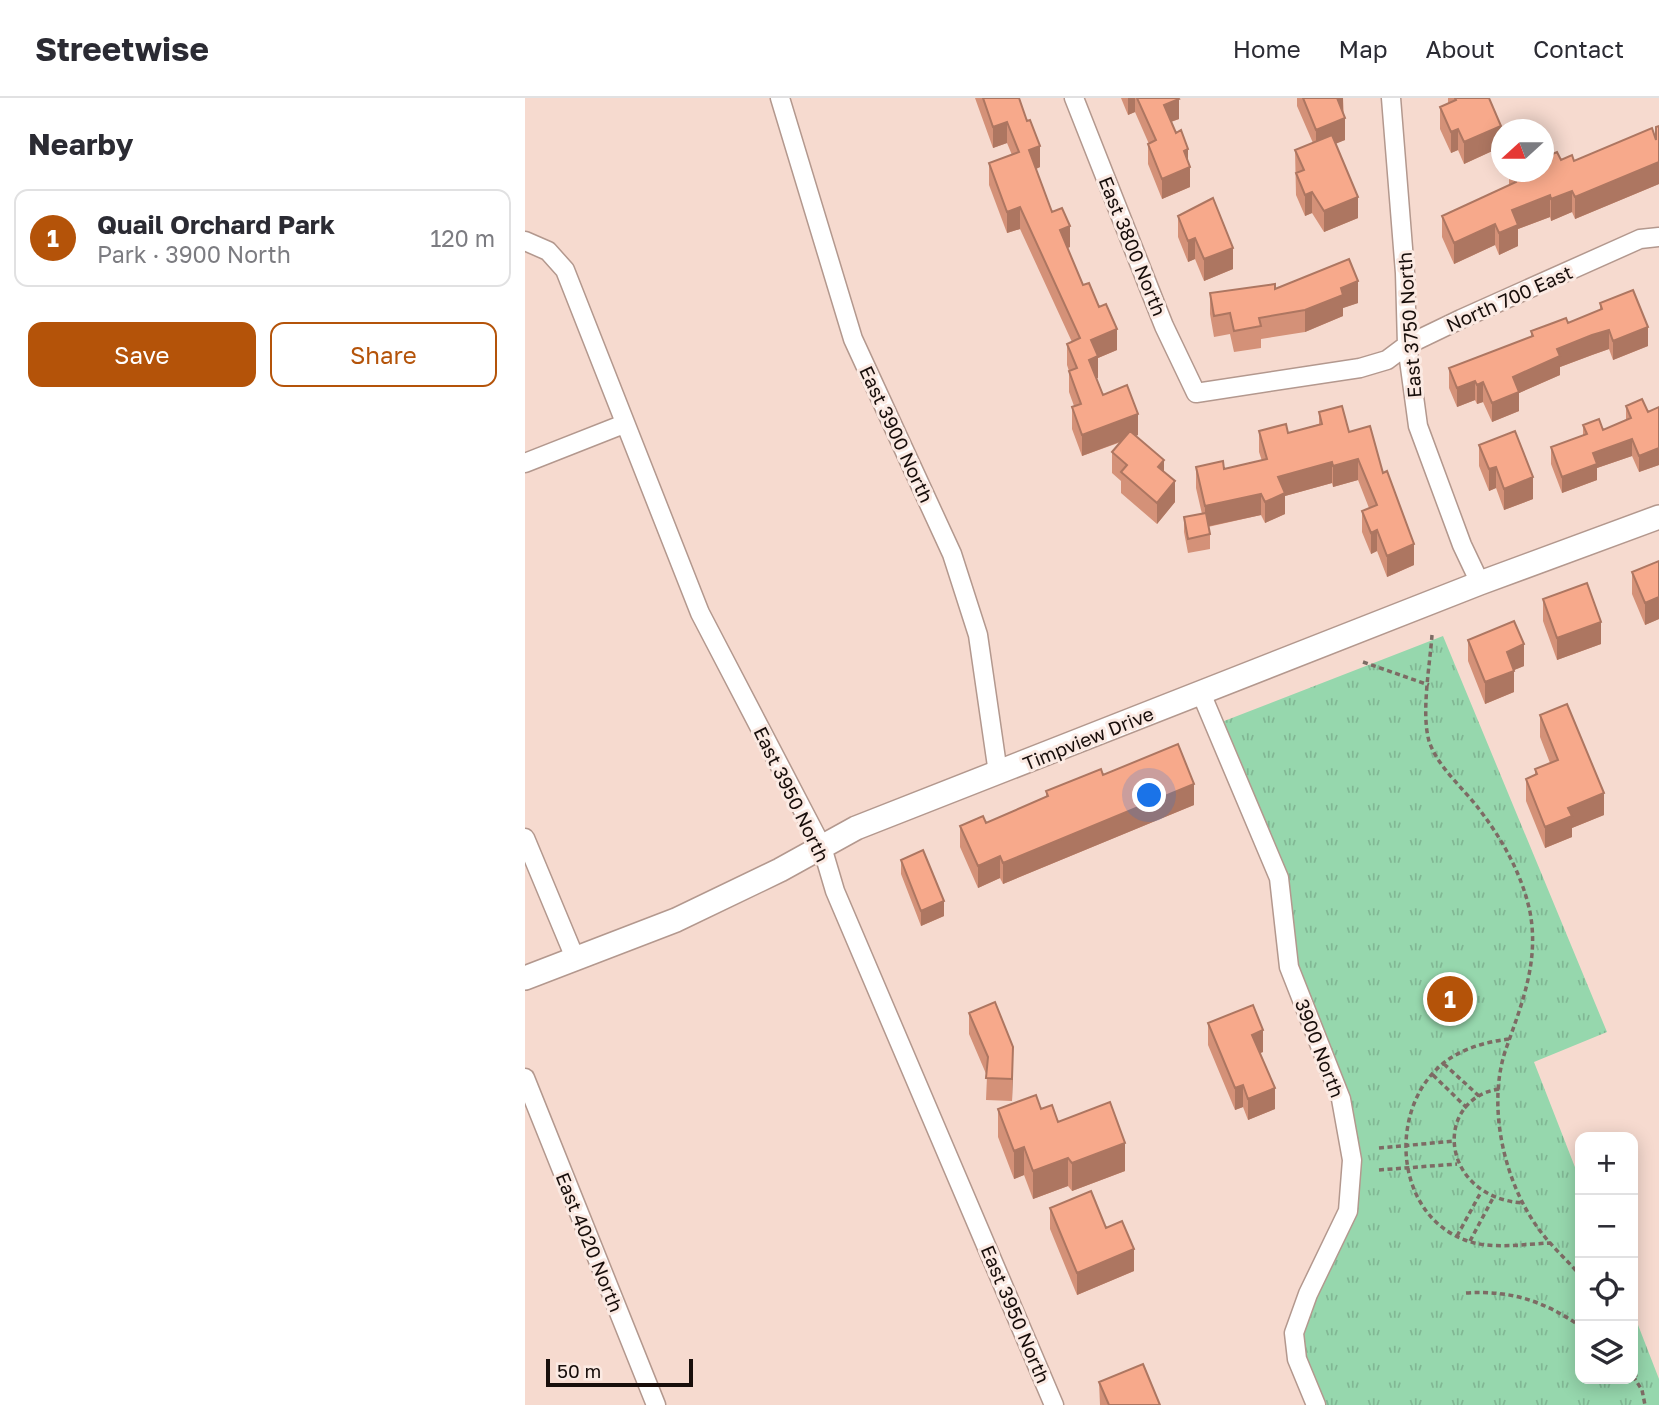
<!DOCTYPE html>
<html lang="en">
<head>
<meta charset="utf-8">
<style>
  :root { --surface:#fff; --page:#f2f2f3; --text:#2b2b33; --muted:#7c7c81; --line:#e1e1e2; --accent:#b45309 }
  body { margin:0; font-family:"Golos Text",sans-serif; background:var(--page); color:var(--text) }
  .controls { position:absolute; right:21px; bottom:21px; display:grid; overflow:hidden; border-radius:14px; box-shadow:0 4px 18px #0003 }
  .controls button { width:63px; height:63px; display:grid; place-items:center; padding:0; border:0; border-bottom:2px solid var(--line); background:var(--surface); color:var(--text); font:35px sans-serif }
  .compass { position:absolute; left:966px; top:21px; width:63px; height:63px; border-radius:50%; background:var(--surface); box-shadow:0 4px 18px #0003; rotate:249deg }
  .scale { position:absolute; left:21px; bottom:18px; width:147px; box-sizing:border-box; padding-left:7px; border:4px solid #180e0b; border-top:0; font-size:19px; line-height:24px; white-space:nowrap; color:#180e0b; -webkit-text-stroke:5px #fbeae3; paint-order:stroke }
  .you { position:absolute; left:625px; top:698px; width:24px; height:24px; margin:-18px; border:5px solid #fff; border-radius:50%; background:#1a73e8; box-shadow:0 0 0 10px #1a73e833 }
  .badge { display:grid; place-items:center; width:46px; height:46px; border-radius:50%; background:var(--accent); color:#fff; font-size:23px; font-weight:700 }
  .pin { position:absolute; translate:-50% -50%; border:4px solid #fff; box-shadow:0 2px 7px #0006 }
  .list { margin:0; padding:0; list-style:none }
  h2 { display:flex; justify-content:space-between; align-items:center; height:91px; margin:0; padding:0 28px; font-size:30px }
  h2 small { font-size:23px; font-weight:400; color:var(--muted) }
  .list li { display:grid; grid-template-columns:46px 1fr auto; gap:21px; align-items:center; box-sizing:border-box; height:98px; margin:0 14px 14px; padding:0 14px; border:2px solid var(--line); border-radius:14px }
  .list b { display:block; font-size:26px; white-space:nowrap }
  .list p { margin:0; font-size:23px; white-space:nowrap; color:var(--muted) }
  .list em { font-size:23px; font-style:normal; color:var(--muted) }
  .actions { display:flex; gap:14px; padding:21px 28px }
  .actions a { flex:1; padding:16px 0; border:2px solid var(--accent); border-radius:14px; text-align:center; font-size:24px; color:var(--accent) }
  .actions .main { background:var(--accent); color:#fff }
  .icon { flex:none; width:38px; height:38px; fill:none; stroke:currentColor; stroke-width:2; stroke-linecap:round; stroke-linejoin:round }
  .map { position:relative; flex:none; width:1134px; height:1307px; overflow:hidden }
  header { display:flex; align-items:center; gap:42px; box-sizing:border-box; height:98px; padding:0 35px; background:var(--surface); border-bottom:2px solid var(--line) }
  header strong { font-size:33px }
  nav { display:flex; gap:38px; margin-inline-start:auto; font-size:24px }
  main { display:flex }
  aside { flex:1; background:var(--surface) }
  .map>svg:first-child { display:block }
</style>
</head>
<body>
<header>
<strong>Streetwise</strong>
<nav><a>Home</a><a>Map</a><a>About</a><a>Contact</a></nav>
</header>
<main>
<aside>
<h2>Nearby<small></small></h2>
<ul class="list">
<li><span class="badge">1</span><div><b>Quail Orchard Park</b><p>Park · 3900 North</p></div><em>120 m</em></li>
</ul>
<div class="actions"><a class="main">Save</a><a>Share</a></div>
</aside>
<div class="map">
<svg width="1134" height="1307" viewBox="0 0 1134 1307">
  <defs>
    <pattern id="park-tufts" width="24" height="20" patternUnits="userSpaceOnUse" patternTransform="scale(1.75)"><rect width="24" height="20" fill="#96d7ad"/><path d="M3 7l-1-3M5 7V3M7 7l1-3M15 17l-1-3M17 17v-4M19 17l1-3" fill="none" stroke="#81b794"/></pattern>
  </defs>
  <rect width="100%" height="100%" fill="#f6dacf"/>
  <path fill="url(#park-tufts)" d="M918 538 1082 934 1009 964 1055 1082V1281H1108V1214L1134 1281V1307H795L775 1258 773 1233 831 1061 768 868 758 777 694 625Z"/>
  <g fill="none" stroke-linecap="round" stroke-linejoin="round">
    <g stroke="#b3988e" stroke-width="21">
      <path id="minor" d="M255 0 328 241 427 456 453 537 473 675
        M549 0 639 228 671 295 835 270 862 262 882 247 936 221 1115 141 1134 139
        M866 0 880 175 882 247 893 328 937 447 955 485
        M0 143 23 153 40 172 175 515 297 749 310 793 529 1307
        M0 365 99 326
        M676 595 754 780 764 869 816 1001 827 1062 823 1113 783 1196 769 1235 772 1261 791 1307
        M0 740 50 860
        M0 980 131 1307"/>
    </g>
    <g stroke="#b3988e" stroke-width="26">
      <path id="tertiary" d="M0 880 151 822 255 772 331 730 955 485 1134 419"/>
    </g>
    <path stroke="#7d6b64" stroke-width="3.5" stroke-dasharray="5 3.5" stroke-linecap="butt" d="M907 537C905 566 896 615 904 643 912 668 938 690 954 711 977 741 997 776 1005 814 1014 862 998 903 982 948 961 1004 978 1082 1013 1130 1025 1147 1041 1161 1055 1177
      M838 564 904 587
      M984 941C960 944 934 951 915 968 863 1014 870 1116 940 1142 966 1152 998 1146 1025 1145
      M919 966 954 998
      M908 977 942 1010
      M974 991C908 1001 914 1099 998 1105
      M854 1050 930 1043
      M854 1072 932 1066
      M932 1138 956 1094
      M945 1143 968 1100
      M941 1195C985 1192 1019 1203 1055 1228
      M1108 1266 1111 1279
      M1108 1278 1117 1292 1120 1307"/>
    <use href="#minor" stroke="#fff" stroke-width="18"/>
    <use href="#tertiary" stroke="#fff" stroke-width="23"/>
  </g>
  <path fill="#d49178" d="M450 0H494L515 69 511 71 527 114 545 149 542 150 558 187 592 252 573 260V280H571L578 297 613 337 611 338 639 374 650 404 632 426 596 395V383L587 375V354L596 344 557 358 547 331V309L549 308 544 294V273L542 267V246L547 244 495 131 482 135 464 87V65L487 57 482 45 468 50Z
    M596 0H653L654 21 646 24 663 65 665 89 637 101 623 66V46H624L610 14 603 17Z
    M772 0H818L820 42 811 45 833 120 799 134 787 115 780 118 771 97 770 52 788 45 772 8Z
    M923 0H964L976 49 939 66 933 52 926 55 915 31V9L923 6Z
    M1036 62 1049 63 1134 86 1050 121 1047 114 1026 123 1025 119 993 131V148L974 157 970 147 929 166 917 139V118L984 87V74H1018Z
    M653 118 708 171 679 183 670 161 663 164 653 139Z
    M750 191 833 205 818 210V218L780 234 736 241V250L709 254 705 236 689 239 685 216V195Z
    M1075 205 1123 248 1088 262 1084 251 1067 257 1035 269V277L994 295V313L967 324 958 304 952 306 950 302 932 309 924 290V270L1006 239V233L1043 225 1075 212Z
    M1101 308 1123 314 1134 309V367L1114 374 1107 358 1072 370V382L1037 395 1026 366V349L1058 337V327L1078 332 1101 322Z
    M794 314 824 334 858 375 889 467 862 479 852 453 846 456 837 434V413L844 410 833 382 808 389 807 385 760 398V416L740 425 736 417 683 429 685 436V451L663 455 659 434V419L677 416 671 390V369L699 371 737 363 734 354V333L763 335 794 326Z
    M954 347 1008 401 979 412 971 390 964 393 954 368Z
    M1134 463V521L1120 527 1107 496V474Z
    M1018 501 1076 546 1032 562 1018 523Z
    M943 542 999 568 989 572V594L960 606 943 563Z
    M1015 617 1079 717 1047 730V739L1020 750 1001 703V681L1010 677V671L1025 665 1015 639Z
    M578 677 669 707 478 786 475 780 453 790 435 749V728L461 725 521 699V693Z
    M376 762 419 818 396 828 376 776Z
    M444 915 488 970 487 1003 461 1002 462 978 444 936Z
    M683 925 738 954 735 955 750 1011 723 1022 718 1009 710 1012 683 947Z
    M473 1011H516L600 1073 547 1093 543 1088 508 1101 499 1077 489 1081 473 1039Z
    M525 1110 581 1130 609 1173 552 1197 525 1131Z
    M574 1284 635 1307H575Z"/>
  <path fill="#ad7661" d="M603 0H610V14L603 17Z
    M811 0H818V17Z
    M654 1V21L639 26V7Z
    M820 20V42L791 54V32Z
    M482 24V45L468 50V29Z
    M976 28V49L939 66V44Z
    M933 31V52L926 55V34Z
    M515 48V69L504 74V52Z
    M663 51V70L665 69V89L637 101V81L659 53Z
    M1134 64V86L1050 121V99Z
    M1047 93V114L1026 123V101Z
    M787 94V115L780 118V97Z
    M1025 97V119L993 131V148L974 157V135L987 112Z
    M833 99V120L799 134V113Z
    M495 109V131L482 135V114Z
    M970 126V147L929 166V145Z
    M545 128V149L535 153V132Z
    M670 140V161L663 164V143Z
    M708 150V171L679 183V161Z
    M833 183V205L818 210V218L780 234V212L816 190Z
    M1123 229V248L1088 262V243Z
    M592 231V252L573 260V280L564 283 566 242Z
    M1084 232V251L1067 257 1035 269V277L994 295V313L967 324V305L988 279 1032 251 1067 237Z
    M950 283V302L932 309V290Z
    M958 284V304L952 306V287Z
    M613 316V337L557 358V337Z
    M1107 341V358L1072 370V382L1037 395V379L1068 355Z
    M1134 350V367L1114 374V358Z
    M833 361V382L808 389V368Z
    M639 362V383L633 369Z
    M807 364V385L760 398V416L740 425V404L753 379Z
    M971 369V390L964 393V371Z
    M1008 379V401L979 412V391Z
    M650 383V404L632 426V405Z
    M736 396V417L680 429V408Z
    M852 432V453L846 456V435Z
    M889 446V467L862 479V458Z
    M1134 499V521L1120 527V505Z
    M1076 524V546L1032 562V540Z
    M999 546V568L982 575V554Z
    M989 573V594L960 606V584Z
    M669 686V707L478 786V765Z
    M1079 695V717L1047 730V739L1020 750V729L1043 710Z
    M475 758V780L453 790V768Z
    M419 803V818L396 828V813Z
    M738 932V954L727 958V937Z
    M488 949V970L487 1003V981Z
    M718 987V1009L710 1012V990Z
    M750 990V1011L723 1022V1001Z
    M600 1045V1073L547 1093V1065Z
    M499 1049V1077L489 1081V1053Z
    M543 1060V1088L508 1101V1073Z
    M609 1151V1173L552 1197V1175Z"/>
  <path fill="#f7a98b" stroke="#ad7661" stroke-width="2" d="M458 0H494L502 23 505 22 515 48 504 52 527 114 537 110 545 128 535 132 558 187 564 185 574 209 581 206 592 231 566 242 573 258 564 262 578 297 602 287 613 316 557 337 547 309 556 306 544 273 552 270 542 246 555 240 495 109 482 114 464 65 494 54 482 24 468 29Z
    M612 0H653L654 1 639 7 651 35 656 32 663 51 659 53 665 69 637 81 623 46 631 42Z
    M778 0H812L820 20 791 32Z
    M930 0H964L976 28 939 44 933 31 926 34 915 9 931 2Z
    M1134 28V64L1050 99 1047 93 1026 101 1025 97 987 112 993 127 974 135 970 126 929 145 917 118 991 84 987 74H1018V60L1032 54 1036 62 1047 57 1049 63 1127 30 1131 42V29Z
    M807 37 833 99 799 113 787 94 780 97 771 75 779 72 770 52Z
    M688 100 708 150 679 161 670 140 663 143 653 118Z
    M824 161 833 183 816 190 818 197 780 212 734 220 736 228 709 233 705 215 689 218 685 195 750 186V191Z
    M1108 192 1123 229 1088 243 1084 232 1067 237 1032 251 1035 258 988 279 994 294 967 305 958 284 952 287 950 283 932 290 924 270 1008 238 1006 233 1028 225 1041 220 1043 225 1077 211 1075 205Z
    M1117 301 1123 314 1134 309V350L1114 358 1107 341 1068 355 1072 366 1037 379 1026 349 1062 336 1058 327 1074 321 1078 332 1106 320 1101 308Z
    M817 308 824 334 845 328 858 375 862 373 889 446 862 458 852 432 846 435 837 413 852 407 833 361 808 368 807 364 753 379 760 395 740 404 736 396 680 408 671 369 698 363 699 371 742 361 734 333 761 326 763 335 797 326 794 314Z
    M605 333 639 362 633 369 650 383 632 405 596 374 602 367 587 354Z
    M990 333 1008 379 979 391 971 369 964 371 954 347Z
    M681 415 685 436 663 441 659 419Z
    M1134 463V499L1120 505 1107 474Z
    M1062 485 1076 524 1032 540 1018 501Z
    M989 523 999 546 982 554 989 573 960 584 943 542Z
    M1042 606 1079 695 1043 710 1047 718 1020 729 1001 681 1012 676 1010 671 1033 662 1015 617Z
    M653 646 669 686 478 765 475 758 453 768 435 728 458 718 461 725 523 698 521 693 576 671 578 677Z
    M398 752 419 803 396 813 376 762Z
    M470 904 488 949 487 981 461 980 463 959 444 915Z
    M728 907 738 932 727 937 750 990 723 1001 718 987 710 990 683 925Z
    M511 997 516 1011 527 1007 533 1024 585 1004 600 1045 547 1065 543 1060 508 1073 499 1049 489 1053 473 1011Z
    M566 1093 581 1130 597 1123 609 1151 552 1175 525 1110Z
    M618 1266 635 1307H584L574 1284Z"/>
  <g text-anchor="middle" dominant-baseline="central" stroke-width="6" stroke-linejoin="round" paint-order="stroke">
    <g font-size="19" fill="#180e0b" stroke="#fbeae3">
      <text transform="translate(608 148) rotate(68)">East 3800 North</text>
      <text transform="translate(984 200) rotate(-24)">North 700 East</text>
      <text transform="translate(884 227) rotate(-94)">East 3750 North</text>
      <text transform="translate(372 336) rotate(65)">East 3900 North</text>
      <text transform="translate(563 640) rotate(-22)">Timpview Drive</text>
      <text transform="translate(267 696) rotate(64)">East 3950 North</text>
      <text transform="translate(795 950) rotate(69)">3900 North</text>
      <text transform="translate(65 1144) rotate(68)">East 4020 North</text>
      <text transform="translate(491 1216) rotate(67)">East 3950 North</text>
    </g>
  </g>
</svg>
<div class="controls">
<button>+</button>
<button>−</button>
<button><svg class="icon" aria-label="locate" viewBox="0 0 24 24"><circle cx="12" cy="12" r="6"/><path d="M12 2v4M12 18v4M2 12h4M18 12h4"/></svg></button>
<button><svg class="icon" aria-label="layers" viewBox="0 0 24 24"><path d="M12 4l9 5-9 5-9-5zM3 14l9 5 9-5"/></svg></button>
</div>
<svg class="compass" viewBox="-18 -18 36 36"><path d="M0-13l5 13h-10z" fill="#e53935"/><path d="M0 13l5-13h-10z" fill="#7c7c81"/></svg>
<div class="scale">50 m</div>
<div class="you"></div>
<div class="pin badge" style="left:925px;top:901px">1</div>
</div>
</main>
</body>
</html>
